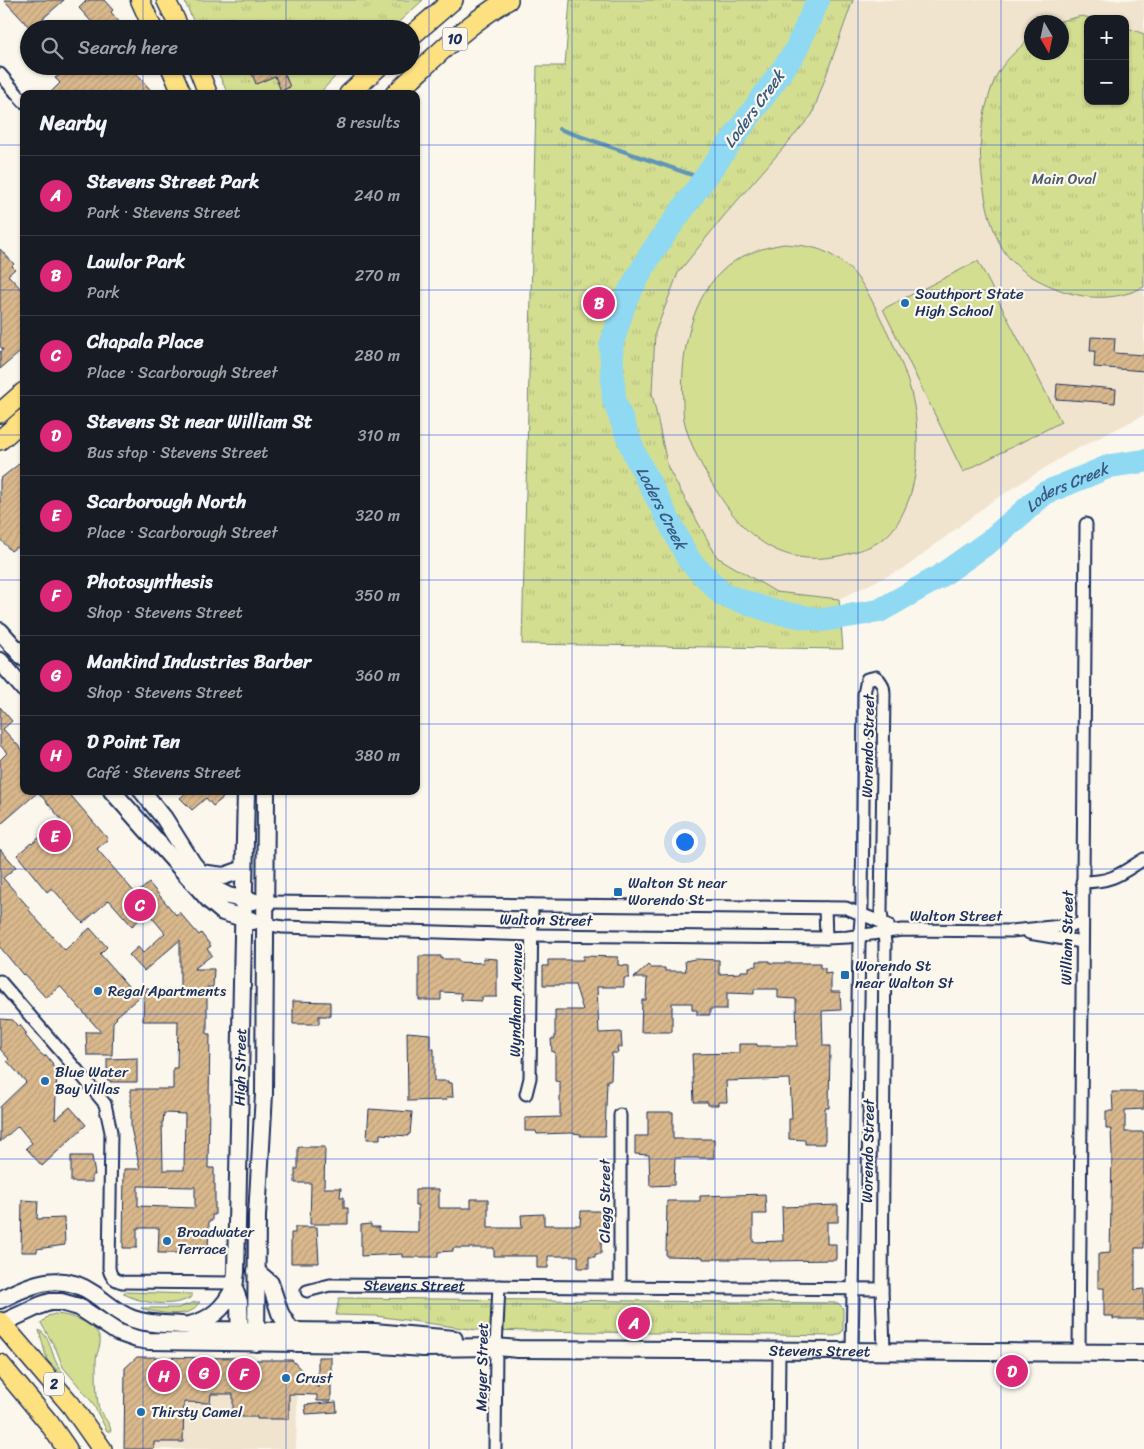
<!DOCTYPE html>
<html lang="en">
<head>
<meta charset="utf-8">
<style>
  :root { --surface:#171b24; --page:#242831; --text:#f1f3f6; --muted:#9ea1a6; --line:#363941; --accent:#db2777 }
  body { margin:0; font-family:Sriracha,sans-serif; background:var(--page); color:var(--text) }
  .controls { position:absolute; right:15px; top:15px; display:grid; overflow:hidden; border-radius:10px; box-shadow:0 1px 4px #0004 }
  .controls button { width:45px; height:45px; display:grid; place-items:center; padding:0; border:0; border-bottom:1px solid var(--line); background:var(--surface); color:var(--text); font:25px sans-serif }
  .compass { position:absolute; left:1024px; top:15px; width:45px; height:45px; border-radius:50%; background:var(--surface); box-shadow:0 1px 4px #0004; rotate:171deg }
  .you { position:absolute; left:684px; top:841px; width:18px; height:18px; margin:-12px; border:4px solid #fff; border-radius:50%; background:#1a73e8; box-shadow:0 0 0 8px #1a73e833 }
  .badge { display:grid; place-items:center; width:32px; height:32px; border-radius:50%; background:var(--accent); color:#fff; font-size:16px; font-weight:700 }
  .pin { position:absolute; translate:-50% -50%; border:2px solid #fff; box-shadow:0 1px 5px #0006 }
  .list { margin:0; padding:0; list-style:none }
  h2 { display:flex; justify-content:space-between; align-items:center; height:65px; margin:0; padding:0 20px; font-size:21px }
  h2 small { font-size:16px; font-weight:400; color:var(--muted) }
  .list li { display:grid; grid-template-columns:32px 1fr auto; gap:15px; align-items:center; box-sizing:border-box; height:80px; padding:0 20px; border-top:1px solid var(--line) }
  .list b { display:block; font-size:19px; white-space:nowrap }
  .list p { margin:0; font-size:16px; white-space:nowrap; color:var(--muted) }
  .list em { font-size:16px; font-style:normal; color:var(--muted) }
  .icon { flex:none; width:28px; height:28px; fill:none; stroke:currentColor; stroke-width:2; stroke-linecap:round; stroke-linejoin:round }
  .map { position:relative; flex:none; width:1144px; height:1449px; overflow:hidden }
  .search { position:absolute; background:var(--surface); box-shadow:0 1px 4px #0004; left:20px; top:20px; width:400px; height:55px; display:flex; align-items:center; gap:12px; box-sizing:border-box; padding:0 18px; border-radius:28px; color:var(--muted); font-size:19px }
  .panel { position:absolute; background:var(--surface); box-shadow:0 1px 4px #0004; left:20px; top:90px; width:400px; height:705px; border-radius:10px }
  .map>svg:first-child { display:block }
</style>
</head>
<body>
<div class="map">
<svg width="1144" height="1449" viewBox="0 0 1144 1449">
  <defs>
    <pattern id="park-tufts" width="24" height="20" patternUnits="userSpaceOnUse" patternTransform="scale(1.25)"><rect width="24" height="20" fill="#d3de91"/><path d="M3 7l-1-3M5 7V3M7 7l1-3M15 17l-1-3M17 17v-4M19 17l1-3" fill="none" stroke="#b5bf7f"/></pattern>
    <pattern id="building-hatch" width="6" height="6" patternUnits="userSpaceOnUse" patternTransform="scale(1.25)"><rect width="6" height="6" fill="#d9b88c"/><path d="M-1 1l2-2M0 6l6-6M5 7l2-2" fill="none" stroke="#ba9e7b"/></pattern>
  </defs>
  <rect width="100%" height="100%" fill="#fbf7ec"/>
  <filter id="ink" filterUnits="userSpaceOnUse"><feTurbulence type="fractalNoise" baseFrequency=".02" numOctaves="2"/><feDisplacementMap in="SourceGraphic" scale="10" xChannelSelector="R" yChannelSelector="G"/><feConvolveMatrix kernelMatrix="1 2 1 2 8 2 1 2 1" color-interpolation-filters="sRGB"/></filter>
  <g filter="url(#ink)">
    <path fill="#f1e4cf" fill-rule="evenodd" d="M853 0H1144V415L1067 454 991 502 906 567 839 599 776 592 717 557 668 468 652 393 655 333 678 273 723 217 812 115ZM1088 19H1125V101H1088ZM1032 22H1062V52H1032Z
      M298 1368 296 1449H130L131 1369Z"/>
    <path fill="#d3de91" stroke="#778678" d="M784 244C810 246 823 247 844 264 861 277 872 300 881 319 904 365 919 399 917 452 917 467 914 484 909 499 894 537 882 545 843 555 778 570 740 533 710 480 700 463 690 444 685 424 683 418 683 409 683 402 680 360 689 302 721 272 738 255 760 248 784 244Z
      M978 261 1061 422 963 472 883 309Z
      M124 1292 192 1294V1297C172 1308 144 1304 124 1294Z
      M195 1302H200C197 1305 194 1309 191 1311 179 1317 153 1312 141 1308H178Z
      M55 1314C70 1315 96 1322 100 1339 101 1346 96 1354 96 1361 96 1375 96 1390 98 1404 99 1414 110 1421 111 1431H107L92 1402 63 1367 56 1349 41 1323 48 1316Z
      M39 1330C50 1336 51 1353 57 1364 59 1368 62 1371 64 1374L63 1376 47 1360Z"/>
    <path fill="url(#park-tufts)" stroke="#778678" d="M184 0H423L391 29H197Z
      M570 0H853L812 115 723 217 678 273 655 333 652 393 668 468 717 557 776 592 839 599 843 649 522 644 537 66H565Z
      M1082 16 1094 19H1088V101H1125V27L1144 34V287C1117 300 1090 300 1063 291 1044 284 1025 275 1011 260 987 235 978 169 981 136 982 119 988 97 994 81 1001 63 1017 50 1031 38L1032 52H1062V22H1056Z
      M215 66H345L319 94H228Z
      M339 1298 838 1303 843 1308V1330L841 1333 835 1336 477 1330 376 1316 336 1315Z"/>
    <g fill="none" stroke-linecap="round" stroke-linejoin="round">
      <path stroke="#6195b7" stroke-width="4" d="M559 129 704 179"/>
      <path stroke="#90d9f2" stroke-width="24" id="s1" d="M818 0 795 52 652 252 626 298 611 346 614 400 635 455 689 560 723 595 775 612 822 620 879 611 939 577 990 541 1045 493 1110 466 1144 461"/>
    </g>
    <path fill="url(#building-hatch)" stroke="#1b2f5e" fill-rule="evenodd" d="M4 0H64L31 29Z
      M87 0H104L113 10 111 12 125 29H98L79 8Z
      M71 66H143L136 73 154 94H49L60 83 55 78Z
      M249 66H298V67L284 72 290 87 281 91 275 76 256 84Z
      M0 249 14 264 12 266 15 269 8 275 24 292 21 295 24 297V349L0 369V352L3 350 0 346Z
      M1091 337 1115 338 1114 353 1144 355V371L1094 367 1095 351H1090Z
      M1057 384 1116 389 1115 403 1056 399Z
      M24 460V556L16 547 11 551 0 539V479Z
      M0 707 12 721 3 729 24 752V791H67L108 839 97 849 136 894 149 883 176 915 179 912 199 935 201 933 211 946 207 949 212 955 194 969H214L213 987H207V1034H210L208 1168H214V1184H215V1215H212V1221H209L208 1253H158L159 1228H137V1248H123L124 1169H140L131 1128V1089H173V1068H177L178 1021H143L144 993 116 1017 117 1018 113 1022 112 1055H87L86 1032H101L60 986 46 998 24 974 23 975 0 947V849L16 867 3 878 30 909 29 910 39 922 65 950 90 928 107 947 100 954 128 986 125 989 149 988 145 992 180 991V940L144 971 129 955 138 947 143 953 165 933 150 915 147 913 132 926 109 900 83 923 52 888 47 892 17 855 31 843 32 844 61 819 38 792 0 825V760L7 753 0 745ZM164 1113 185 1114 184 1170H163L162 1122H163ZM138 1186 195 1187V1208L138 1206Z
      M188 791H217L223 798 213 806 206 798 192 810 180 798Z
      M419 956H441V959H458V962L483 963V958L497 959V997H482V1001L461 1000V993L441 992V1000H419Z
      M583 956 618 957V965L629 966V978H624V987H597L599 1033 621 1032 622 1047H617L618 1053H612L611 1080H607L605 1136H580L581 1134 571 1133 537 1134 536 1131H525V1118L560 1117V1082L555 1081V1052H552L551 1039H555V1010H583L575 985H543V966H548V960H583Z
      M695 959 719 960V974L741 973V971H749V967L757 966V961H770V963H820V968H825V974L831 973V992H840L841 1010 822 1011 823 1046H830L829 1108H825V1144H805V1140L789 1139V1119H792L790 1079 726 1081 727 1102H718V1105H708V1102H694L692 1054 739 1053V1044H757V1046H797L796 999 778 998V989H754V994L727 993V1009H710V1015H697V1010H692V1003H672V1032H641L642 1000H646L647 978H634L648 965 651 968H665V971H686L685 961Z
      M293 1001 330 1002V1016H319V1024H293Z
      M0 1019 13 1020 18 1027 20 1025 27 1034 25 1035 39 1052 45 1057 46 1055 53 1064 52 1065 57 1072 55 1120 70 1107 86 1125 42 1166 26 1148 32 1143 18 1126 0 1142V1107L26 1082 7 1061 9 1059 0 1049Z
      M407 1032 430 1034V1049H434V1081H448V1083H452L453 1097H446L447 1100 408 1101Z
      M137 1058V1082H110V1080H107V1059Z
      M1112 1092H1144V1109L1125 1110V1132H1144V1248H1135V1290L1144 1289V1319H1113V1316H1104V1288H1098V1254L1110 1253 1112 1154 1111 1129H1106V1111H1113Z
      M369 1109 412 1112 410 1134H408V1136L380 1134V1139H367Z
      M648 1112H673V1139H714V1158H675L674 1185 650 1186 649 1155 635 1154V1136H648Z
      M298 1147H325L324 1188H341L340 1197H344V1208H348V1224H310L311 1183H295V1169H298Z
      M71 1156H92L95 1175H92V1182H71Z
      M419 1189H439V1208H471V1199H488V1228H522L521 1215 544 1214V1225H580L581 1211H602L601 1254H595V1257H589V1268H578V1256H548V1268H537V1256H494V1248H453V1251L438 1252V1257H402V1254L361 1256V1225L371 1224V1227H379V1231L418 1232V1205H415V1190H419Z
      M765 1194 766 1214H753V1242L783 1241 782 1207 838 1205V1222H827V1244H836V1260L769 1261V1259H703V1257L666 1256 667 1201H700V1196Z
      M22 1200 38 1201 37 1219 64 1218 65 1245 37 1249V1252H21Z
      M295 1227H317L319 1263H291V1233H295Z
      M137 1357 252 1358 251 1360H292L318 1388V1357H331V1401H317V1395L289 1394V1419H257V1417H233V1394H211L210 1403 184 1402 183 1442H154V1449H124L125 1368Z
      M336 1402 337 1412 306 1414 305 1405Z"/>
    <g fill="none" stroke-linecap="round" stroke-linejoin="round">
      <g stroke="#1b2f5e" stroke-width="15">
        <g id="minor">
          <path d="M0 74 24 102"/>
          <path d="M1082 882C1113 882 1120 874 1144 859"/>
          <path d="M265 902 846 908 888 925"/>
          <path d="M825 908 826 938"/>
          <path d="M265 924 283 927 532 935 826 938 848 937 902 930 1011 931 1082 924"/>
          <path d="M1029 933 1082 942"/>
          <path d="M0 981 83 1077 105 1104 111 1132 109 1268C110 1276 114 1280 122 1282L235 1283"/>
          <path d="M526 1094 530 1078 532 905"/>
          <path d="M620 1287V1115"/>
          <path id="s2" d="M307 1291 330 1285 882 1289"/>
          <path d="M852 1351 859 944 862 906 864 694 867 679 876 677C882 681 884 686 884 694L881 912 885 943 882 1289 884 1351"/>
          <path d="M1079 1352 1086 524"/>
          <path d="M495 1449 496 1347 499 1286"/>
          <path d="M778 1449 779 1351"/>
        </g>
      </g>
      <g stroke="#1b2f5e" stroke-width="20">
        <g id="secondary">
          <path d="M0 631 24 658"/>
          <path d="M0 661 24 689"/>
          <path d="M112 791 210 901 223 912 253 921"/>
          <path d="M142 791 164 818 193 864 214 889 228 896 253 901"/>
          <path d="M200 873 224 876 244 869"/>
          <path d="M256 1271 270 1283 280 1313 291 1331"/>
          <path d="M0 1300C32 1283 61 1271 94 1294 107 1303 118 1314 133 1319 152 1326 171 1323 190 1326 196 1327 203 1329 209 1330L374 1332 454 1339"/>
          <path id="s3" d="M0 1324 41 1305 50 1302H61L79 1307 117 1332 137 1339 149 1341 367 1344 423 1348 496 1347 518 1349 1144 1353"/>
          <path d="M189 1325C210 1321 225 1307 234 1288"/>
          <path id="s4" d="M240 1342 239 1302 234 1288 236 1272 246 791"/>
          <path d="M256 1343 257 1216 264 1094 266 791"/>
        </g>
      </g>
      <g stroke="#1b2f5e" stroke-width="21">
        <path id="primary" d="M140 0 153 29
          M166 0 180 29
          M170 66 182 94
          M197 66 208 94"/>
      </g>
      <g stroke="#1b2f5e" stroke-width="22">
        <path id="trunk" d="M411 36 453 0
          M349 94 379 66
          M395 94C431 61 466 24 508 0
          M0 413 24 392
          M0 440 24 419
          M0 1322 71 1405 102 1449
          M0 1364 49 1423 67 1449"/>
      </g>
      <use href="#minor" stroke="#fbf7ec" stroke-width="11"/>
      <use href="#secondary" stroke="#fbf7ec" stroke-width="16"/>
      <use href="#primary" stroke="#fde080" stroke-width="18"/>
      <use href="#trunk" stroke="#fde080" stroke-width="19"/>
    </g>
  </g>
  <path fill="none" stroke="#1d4ed8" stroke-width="1" stroke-opacity="0.55" d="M143 0V29M286 0V29M429 0V1449M572 0V1449M715 0V1449M858 0V1449M1001 0V1449M143 66V94M286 66V94M0 145H24M416 145H1144M0 290H24M416 290H1144M0 435H24M416 435H1144M0 580H24M416 580H1144M0 724H24M416 724H1144M143 791V1449M286 791V1449M0 869H1144M0 1014H1144M0 1159H1144M0 1304H1144"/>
  <g fill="#1f6fb2" stroke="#fbf7ec" stroke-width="2">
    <circle cx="905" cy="303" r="5"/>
    <rect x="613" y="887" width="10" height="10" rx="2.5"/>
    <rect x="840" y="970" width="10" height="10" rx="2.5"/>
    <circle cx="98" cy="991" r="5"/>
    <circle cx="45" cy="1081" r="5"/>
    <circle cx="167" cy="1241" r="5"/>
    <circle cx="286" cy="1378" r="5"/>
    <circle cx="141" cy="1412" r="5"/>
  </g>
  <g text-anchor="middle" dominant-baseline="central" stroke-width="4.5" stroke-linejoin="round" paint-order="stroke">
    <g fill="#fbf7ec" stroke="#5e6b89" stroke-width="1">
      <rect x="442.5" y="27.5" width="25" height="23" rx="4"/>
      <rect x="44" y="1372.5" width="20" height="23" rx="4"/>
    </g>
    <g font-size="14" font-weight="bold" fill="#1b2f5e">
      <text x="455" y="39">10</text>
      <text x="54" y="1384">2</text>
    </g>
    <g font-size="15" fill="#495b6b" stroke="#fbf7ec">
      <text x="1064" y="179">Main Oval</text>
    </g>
    <g font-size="15" fill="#1b2f5e" stroke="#fbf7ec" text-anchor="start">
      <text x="915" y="294">Southport State<tspan x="915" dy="17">High School</tspan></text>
      <text x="628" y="883">Walton St near<tspan x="628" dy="17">Worendo St</tspan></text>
      <text x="855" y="966">Worendo St<tspan x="855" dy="17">near Walton St</tspan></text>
      <text x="108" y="991">Regal Apartments</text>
      <text x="55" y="1072">Blue Water<tspan x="55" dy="17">Bay Villas</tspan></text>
      <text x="177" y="1232">Broadwater<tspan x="177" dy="17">Terrace</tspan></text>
      <text x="296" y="1378">Crust</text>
      <text x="151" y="1412">Thirsty Camel</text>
    </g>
    <g font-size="15" fill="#1b2f5e" stroke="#fbf7ec">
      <text transform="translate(868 746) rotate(-89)">Worendo Street</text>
      <text x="956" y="916">Walton Street</text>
      <text transform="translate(546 920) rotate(1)">Walton Street</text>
      <text transform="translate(1067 938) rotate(-89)">William Street</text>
      <text transform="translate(516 1000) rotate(-89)">Wyndham Avenue</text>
      <text stroke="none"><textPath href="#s4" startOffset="276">High Street</textPath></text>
      <text transform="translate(868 1151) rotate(-89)">Worendo Street</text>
      <text transform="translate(605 1201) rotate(-90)">Clegg Street</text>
      <text stroke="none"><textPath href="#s2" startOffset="108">Stevens Street</textPath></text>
      <text stroke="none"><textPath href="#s3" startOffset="834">Stevens Street</textPath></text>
      <text transform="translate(482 1367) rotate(-89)">Meyer Street</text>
    </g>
    <g font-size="16" font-style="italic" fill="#385a83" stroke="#fbf7ec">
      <text transform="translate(754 109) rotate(-54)">Loders Creek</text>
      <text stroke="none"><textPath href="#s1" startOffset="1072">Loders Creek</textPath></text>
      <text stroke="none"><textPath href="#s1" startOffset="578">Loders Creek</textPath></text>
    </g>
  </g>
</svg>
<div class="controls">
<button>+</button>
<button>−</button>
</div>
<svg class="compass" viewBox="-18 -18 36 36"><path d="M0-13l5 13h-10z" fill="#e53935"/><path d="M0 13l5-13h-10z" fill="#9ea1a6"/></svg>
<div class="you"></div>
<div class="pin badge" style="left:634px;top:1323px">A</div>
<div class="pin badge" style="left:599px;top:303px">B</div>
<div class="pin badge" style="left:140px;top:905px">C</div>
<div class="pin badge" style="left:1012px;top:1371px">D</div>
<div class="pin badge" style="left:55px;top:836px">E</div>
<div class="pin badge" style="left:244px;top:1374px">F</div>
<div class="pin badge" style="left:204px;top:1373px">G</div>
<div class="pin badge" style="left:164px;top:1376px">H</div>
<div class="search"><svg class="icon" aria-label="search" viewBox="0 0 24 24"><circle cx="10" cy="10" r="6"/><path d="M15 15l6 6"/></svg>Search here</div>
<section class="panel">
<h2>Nearby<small>8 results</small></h2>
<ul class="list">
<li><span class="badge">A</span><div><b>Stevens Street Park</b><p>Park · Stevens Street</p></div><em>240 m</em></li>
<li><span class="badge">B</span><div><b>Lawlor Park</b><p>Park</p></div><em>270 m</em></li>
<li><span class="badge">C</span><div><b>Chapala Place</b><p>Place · Scarborough Street</p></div><em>280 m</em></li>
<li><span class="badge">D</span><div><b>Stevens St near William St</b><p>Bus stop · Stevens Street</p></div><em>310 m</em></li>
<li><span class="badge">E</span><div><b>Scarborough North</b><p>Place · Scarborough Street</p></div><em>320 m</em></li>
<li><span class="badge">F</span><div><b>Photosynthesis</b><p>Shop · Stevens Street</p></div><em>350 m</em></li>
<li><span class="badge">G</span><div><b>Mankind Industries Barber</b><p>Shop · Stevens Street</p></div><em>360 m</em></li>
<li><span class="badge">H</span><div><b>D Point Ten</b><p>Café · Stevens Street</p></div><em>380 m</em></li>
</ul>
</section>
</div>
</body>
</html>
